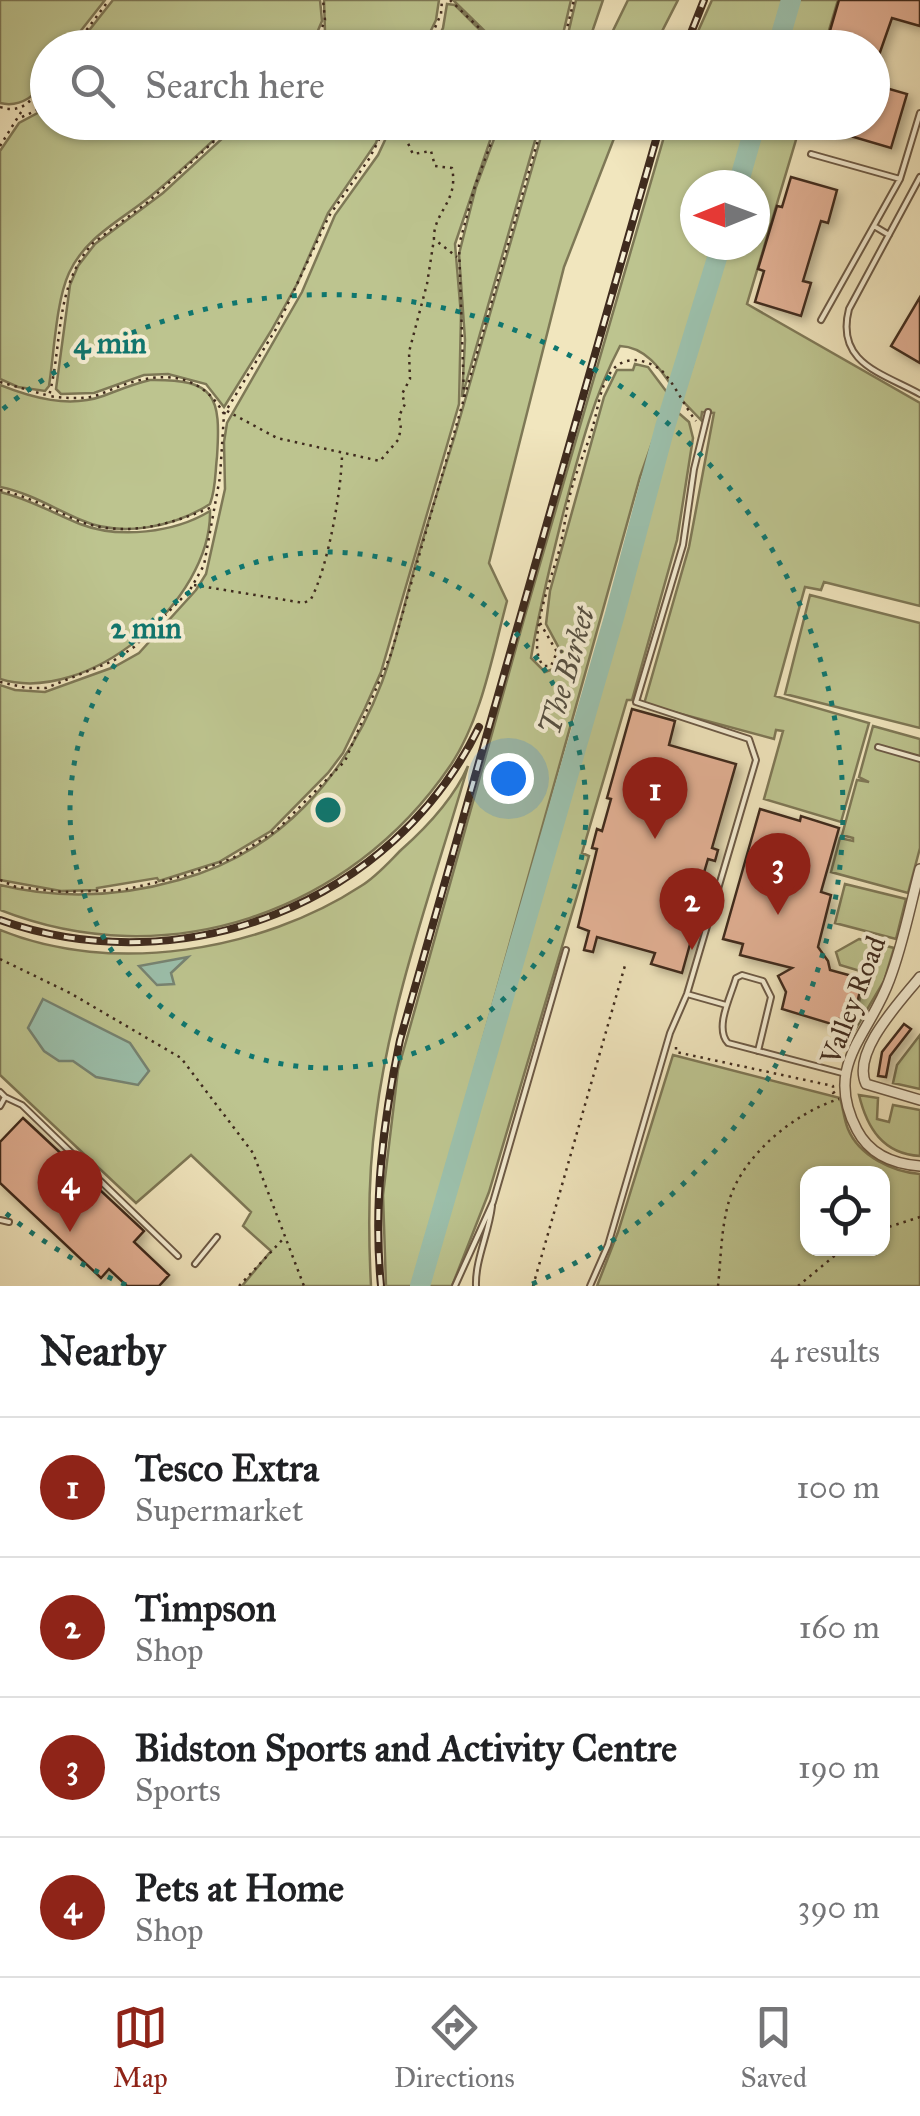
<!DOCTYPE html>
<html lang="en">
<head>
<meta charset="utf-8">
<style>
  :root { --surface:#fff; --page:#f2f2f2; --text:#202124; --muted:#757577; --line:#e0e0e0; --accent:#8f2418 }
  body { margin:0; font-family:"IM FELL Great Primer",serif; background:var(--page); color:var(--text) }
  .controls { position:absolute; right:30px; bottom:30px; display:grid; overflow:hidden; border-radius:20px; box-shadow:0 2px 8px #0004 }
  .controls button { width:90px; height:90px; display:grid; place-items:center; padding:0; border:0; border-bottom:2px solid var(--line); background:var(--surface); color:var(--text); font:50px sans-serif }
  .compass { position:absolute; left:680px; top:170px; width:90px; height:90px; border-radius:50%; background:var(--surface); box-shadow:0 2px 8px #0004; rotate:269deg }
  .you { position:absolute; left:508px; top:778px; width:35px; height:35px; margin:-25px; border:8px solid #fff; border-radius:50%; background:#1a73e8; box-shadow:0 0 0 15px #1a73e833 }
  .badge { display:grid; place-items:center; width:65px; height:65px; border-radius:50%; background:var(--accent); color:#fff; font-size:32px; font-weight:700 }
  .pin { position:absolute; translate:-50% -82px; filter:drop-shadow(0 2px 5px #0008) }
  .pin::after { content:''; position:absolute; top:52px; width:35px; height:30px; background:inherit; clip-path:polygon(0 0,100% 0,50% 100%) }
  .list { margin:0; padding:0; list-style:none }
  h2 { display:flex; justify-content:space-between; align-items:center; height:130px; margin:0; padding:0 40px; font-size:42px }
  h2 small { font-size:32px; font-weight:400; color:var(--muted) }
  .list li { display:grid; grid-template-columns:65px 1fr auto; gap:30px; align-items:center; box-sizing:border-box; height:140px; padding:0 40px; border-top:2px solid var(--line) }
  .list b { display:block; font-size:38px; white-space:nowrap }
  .list p { margin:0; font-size:32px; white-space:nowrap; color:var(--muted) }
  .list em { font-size:32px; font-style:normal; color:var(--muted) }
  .icon { flex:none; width:55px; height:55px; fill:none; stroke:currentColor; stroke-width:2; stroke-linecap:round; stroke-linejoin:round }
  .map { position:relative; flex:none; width:920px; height:1286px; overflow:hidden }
  .search { position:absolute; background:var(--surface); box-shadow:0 2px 8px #0004; left:30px; right:30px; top:30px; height:110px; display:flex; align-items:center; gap:25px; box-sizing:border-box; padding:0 35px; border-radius:55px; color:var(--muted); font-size:38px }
  .sheet { height:690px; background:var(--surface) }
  nav { display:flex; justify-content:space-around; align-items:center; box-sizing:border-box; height:140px; border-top:2px solid var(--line); background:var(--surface); font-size:28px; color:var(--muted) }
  nav a { display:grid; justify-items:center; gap:5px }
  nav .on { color:var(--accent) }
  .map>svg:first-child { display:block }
</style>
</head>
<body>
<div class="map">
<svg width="920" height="1286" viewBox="0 0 920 1286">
  <defs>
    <filter id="shadow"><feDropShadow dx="4.5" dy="4.5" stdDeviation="5" flood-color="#0004"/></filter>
  </defs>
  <rect width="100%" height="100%" fill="#f1e6be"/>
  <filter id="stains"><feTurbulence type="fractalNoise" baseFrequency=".002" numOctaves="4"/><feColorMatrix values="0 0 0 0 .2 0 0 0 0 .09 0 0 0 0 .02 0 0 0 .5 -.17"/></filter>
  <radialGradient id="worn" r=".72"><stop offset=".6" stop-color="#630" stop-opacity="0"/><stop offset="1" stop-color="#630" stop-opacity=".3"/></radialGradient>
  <path fill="#bdc48f" stroke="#7e7856" stroke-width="2.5" fill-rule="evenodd" d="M0 0H105L68 47 48 48C48 55 50 67 47 74 40 95 20 108 0 103Z
    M113 0H320L322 21 311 47H76Z
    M324 0H439L436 20 423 47H317L325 32Z
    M453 0H571L560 47 502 48Z
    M576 0H603L587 47H565Z
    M628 0H678L654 47H605Z
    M712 0H784L771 47H691Z
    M797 0H838L824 47H783Z
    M447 4 455 5 497 47H433L443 28Z
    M47 108 48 122 232 123C206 147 180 172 152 195 122 220 86 236 69 273 56 301 54 354 49 386L45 391 18 387 0 379V151L19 123Z
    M377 123 382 125 376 143 328 213 297 284 271 331 224 407 206 384 168 374 144 375 94 393 61 394 56 389 70 285 78 266 95 244 163 193 239 123Z
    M393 123H496L455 244 461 315 459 404 381 672 365 708 343 753 328 773 271 831 219 862 159 881 157 878 97 888V890L61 891 0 880V685L15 690 45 692 114 667 139 653 196 590 206 574 225 489 224 442 227 423 302 292 335 215 378 155Z
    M500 123H540L462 397 465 340 459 254 476 187Z
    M545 123H620L564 267 489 563 507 601C493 653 481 721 450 766 350 913 167 976 0 910V885C61 900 119 897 179 880 279 853 346 777 382 682 395 647 403 609 413 573 426 527 441 481 455 435 486 331 516 227 545 123Z
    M668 123H749L731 185H695V245H714L673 388C660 368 645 347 620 346 592 399 578 457 563 514 551 562 539 609 531 658L545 672 556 668 561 652 546 624 550 591 604 397 617 370H633L635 364 648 367 669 395 640 477 414 1286H386L383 1195 398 1070 524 619Z
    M761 123H801L747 304 920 403V606L824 582 821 590 805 587 775 696 869 723 841 822 764 799 783 731 776 730 774 739 644 704 689 547 714 413 702 412 701 420 677 395 692 367 727 245H755V185H744Z
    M150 380C216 379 221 396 217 457 215 473 216 488 210 504 174 527 121 538 81 520 53 508 30 493 0 487V385C32 398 69 408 103 396 119 390 133 384 150 380Z
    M674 409 689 422 693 438 677 540 632 700H627L582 853 589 856 489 1192 452 1286H422L601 673Z
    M0 492C29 499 53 513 80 524 119 539 174 533 210 511 212 601 88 706 0 679Z
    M810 595 920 623V728L785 694Z
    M873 726 920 739V848L908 893 831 872 840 838 853 841V838L842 835 857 780 869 782 859 777Z
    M468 766C436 877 390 1003 376 1117 368 1173 368 1230 371 1286H242L271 1251 243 1226 251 1212 191 1155 136 1203 0 1075V930C112 976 262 951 361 886 376 877 389 862 401 850 427 827 454 798 468 766Z
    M845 884 906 899 896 939 835 923Z
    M859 939 894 948 884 981 855 1030H851L867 973 840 965 836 952Z
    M920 1035V1089L893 1083 897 1065Z
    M673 1055 840 1098C843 1107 844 1120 848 1129 859 1156 893 1172 920 1174V1286H597L618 1232ZM808 1174H882V1248H808Z
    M859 1095 878 1098 877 1119 889 1122 893 1105 920 1110V1156C883 1154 867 1128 859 1095Z"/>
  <path fill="#9cc0ac" stroke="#778473" stroke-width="2.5" d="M188 957 171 973 174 984 157 985 139 966Z
    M43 999 130 1043 149 1071 138 1085 96 1077 73 1061H59L44 1051 28 1028Z"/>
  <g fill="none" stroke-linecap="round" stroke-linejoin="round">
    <path stroke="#9cc0ac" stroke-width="20" d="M777 48 791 0
      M738 185 756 122
      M420 1286 615 614 665 427 721 245"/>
  </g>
  <path fill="#e2b094" stroke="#3f2b1e" stroke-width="2.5" filter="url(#shadow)" d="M839 0H920V26L892 18 872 75V48H825Z
    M872 84 907 94 891 148 813 125 872 122Z
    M791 177 837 190 828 223 821 221 803 281 811 283 801 316 755 302 764 271 758 269 777 206 782 207Z
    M920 297V363L891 346Z
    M632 709 675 721 669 745 736 764 712 848 718 850 715 861 708 859 696 900 702 901 682 973 651 964 655 953 597 937 593 952 584 950 589 931 578 927 597 849 592 848 597 829 602 831 611 799 607 798Z
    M760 809 800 821 801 816 839 828 821 892 831 895 818 947 828 961 830 970 863 979 852 1023 839 1019 838 1026 782 1009 786 992 778 976 792 968 740 955 743 944 723 939Z
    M904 1024 911 1029 890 1056 886 1077 878 1076 882 1052Z
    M23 1118 144 1231 134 1242 169 1275 159 1286H127L109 1269 101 1278 0 1183V1142Z"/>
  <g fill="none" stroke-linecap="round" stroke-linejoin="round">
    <g stroke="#6c5a46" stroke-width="8">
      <path id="service" d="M811 154 900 179
        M920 177 849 309C835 363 882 373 920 394
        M874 226 889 235
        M821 320 900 179 920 113
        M878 747 920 759
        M687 994 726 1005
        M758 1051 771 997 763 981 742 975 736 978C731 996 714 1028 728 1043L846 1074
        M0 1092 5 1097 0 1106
        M5 1097 22 1105 178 1256
        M0 1220 9 1222
        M195 1264 217 1237
        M455 1286 493 1202 566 950
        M476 1286C475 1260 489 1233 492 1206
        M590 1286 608 1245 670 1033 687 994 756 760 749 739 636 702 683 545 694 469 708 412"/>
    </g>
    <g stroke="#6c5a46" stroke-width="12">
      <path id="minor" d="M920 869C910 906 903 945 889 981 869 1036 823 1065 857 1130 870 1155 893 1164 920 1166
        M920 977C901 1001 851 1052 866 1084L920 1100"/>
    </g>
    <path stroke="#3f2b1e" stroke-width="2.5" stroke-dasharray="2.5 5" stroke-linecap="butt" d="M450 0 500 48
      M73 48 109 0
      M314 48 325 20 323 0
      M426 48 441 14 442 0
      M562 48 574 0
      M0 107C25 115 33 97 48 79
      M22 117 48 105
      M381 122C409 129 402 133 413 154L431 151 435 166 452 168C459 202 433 212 434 239L457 257
      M0 146 23 109
      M0 382 46 395
      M464 397 459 245 475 186 499 122
      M227 411 277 438 380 461 398 440 401 429 399 416 405 404 402 394 410 379 409 352 427 284 434 239
      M224 414C200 372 162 371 120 386 110 390 100 395 90 397 76 399 63 398 49 396 63 343 54 286 93 243L148 202 235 122
      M0 490C27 496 49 508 74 519 121 539 167 526 212 507
      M194 585 304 603 311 599C328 567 341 492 342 456
      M540 623 557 652 551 666H544C525 649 550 581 557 558 564 536 565 513 571 491 577 468 587 448 593 426 600 402 602 361 634 360 642 360 656 365 662 371 675 384 684 406 696 421
      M0 682 27 688H46L113 661 134 647 190 590 204 565 220 477 224 414 276 329 329 216 369 159 388 122
      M0 880 16 887 63 892 123 890 184 876 233 858 277 830 345 761 391 654 543 122
      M0 959 70 993 181 1058 253 1153 304 1286
      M676 1047V1052L833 1086V1093L836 1091
      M882 1229 920 1217
      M239 1286 285 1237
      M533 1286 626 962
      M718 1286C721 1258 721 1228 729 1201 743 1155 794 1113 839 1099
      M798 1286 844 1248"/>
    <use href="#service" stroke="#f6efd5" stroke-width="4"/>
    <use href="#minor" stroke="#f6efd5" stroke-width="9"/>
    <g stroke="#3f2b1e" stroke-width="8">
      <path id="rail" d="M685 48 704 0
        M0 920C184 985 393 903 479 727
        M381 1286C373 1203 383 1121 400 1040L661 122"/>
    </g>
    <use href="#rail" stroke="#f6efd5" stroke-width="4" stroke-dasharray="11" stroke-linecap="butt"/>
  </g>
  <g fill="none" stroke="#0f766e" stroke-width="5" stroke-dasharray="5 10">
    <circle cx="328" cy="810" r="258"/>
    <path d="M126 1285A516 516 0 0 1 3 1211M3 409A516 516 0 1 1 530 1285"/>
  </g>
  <g text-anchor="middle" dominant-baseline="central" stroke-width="8" stroke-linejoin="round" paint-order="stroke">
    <g font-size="28" fill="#3f2b1e" stroke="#f6efd5">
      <text transform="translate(853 1000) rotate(-69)">Valley Road</text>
    </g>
    <g font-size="30" font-style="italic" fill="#565042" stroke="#f6efd5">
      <text transform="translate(567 671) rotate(-74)">The Birket</text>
    </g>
  </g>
  <circle cx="328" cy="810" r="15" fill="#0f766e" stroke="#f6efd5" stroke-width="5"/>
  <g font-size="30" text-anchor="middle" font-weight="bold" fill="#0f766e" stroke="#f6efd5" stroke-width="8" stroke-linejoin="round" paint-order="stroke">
    <text x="110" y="353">4 min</text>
    <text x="146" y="638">2 min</text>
  </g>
  <rect width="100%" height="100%" filter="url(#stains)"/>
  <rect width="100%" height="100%" fill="url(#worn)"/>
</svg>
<div class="controls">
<button><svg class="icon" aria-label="locate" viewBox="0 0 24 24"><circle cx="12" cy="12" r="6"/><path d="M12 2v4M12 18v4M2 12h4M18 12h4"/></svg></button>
</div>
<svg class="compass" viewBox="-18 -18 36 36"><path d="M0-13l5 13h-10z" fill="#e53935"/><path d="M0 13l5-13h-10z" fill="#757577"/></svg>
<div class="you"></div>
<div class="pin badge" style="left:655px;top:839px">1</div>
<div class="pin badge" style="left:692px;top:950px">2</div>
<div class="pin badge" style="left:778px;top:915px">3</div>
<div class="pin badge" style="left:70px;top:1232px">4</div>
<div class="search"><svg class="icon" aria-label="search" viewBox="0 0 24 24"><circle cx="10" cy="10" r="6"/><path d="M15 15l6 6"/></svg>Search here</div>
</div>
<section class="sheet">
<h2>Nearby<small>4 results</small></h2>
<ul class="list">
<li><span class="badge">1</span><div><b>Tesco Extra</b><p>Supermarket</p></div><em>100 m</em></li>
<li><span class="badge">2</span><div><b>Timpson</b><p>Shop</p></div><em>160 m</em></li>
<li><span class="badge">3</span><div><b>Bidston Sports and Activity Centre</b><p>Sports</p></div><em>190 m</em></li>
<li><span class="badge">4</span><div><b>Pets at Home</b><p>Shop</p></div><em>390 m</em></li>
</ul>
</section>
<nav>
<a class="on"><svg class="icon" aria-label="map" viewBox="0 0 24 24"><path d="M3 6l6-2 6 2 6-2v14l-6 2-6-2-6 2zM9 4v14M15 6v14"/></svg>Map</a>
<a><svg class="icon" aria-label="directions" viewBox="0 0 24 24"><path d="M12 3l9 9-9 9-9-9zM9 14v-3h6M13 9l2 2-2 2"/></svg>Directions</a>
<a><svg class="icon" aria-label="saved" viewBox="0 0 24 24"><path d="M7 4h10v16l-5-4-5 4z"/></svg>Saved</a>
</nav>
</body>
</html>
